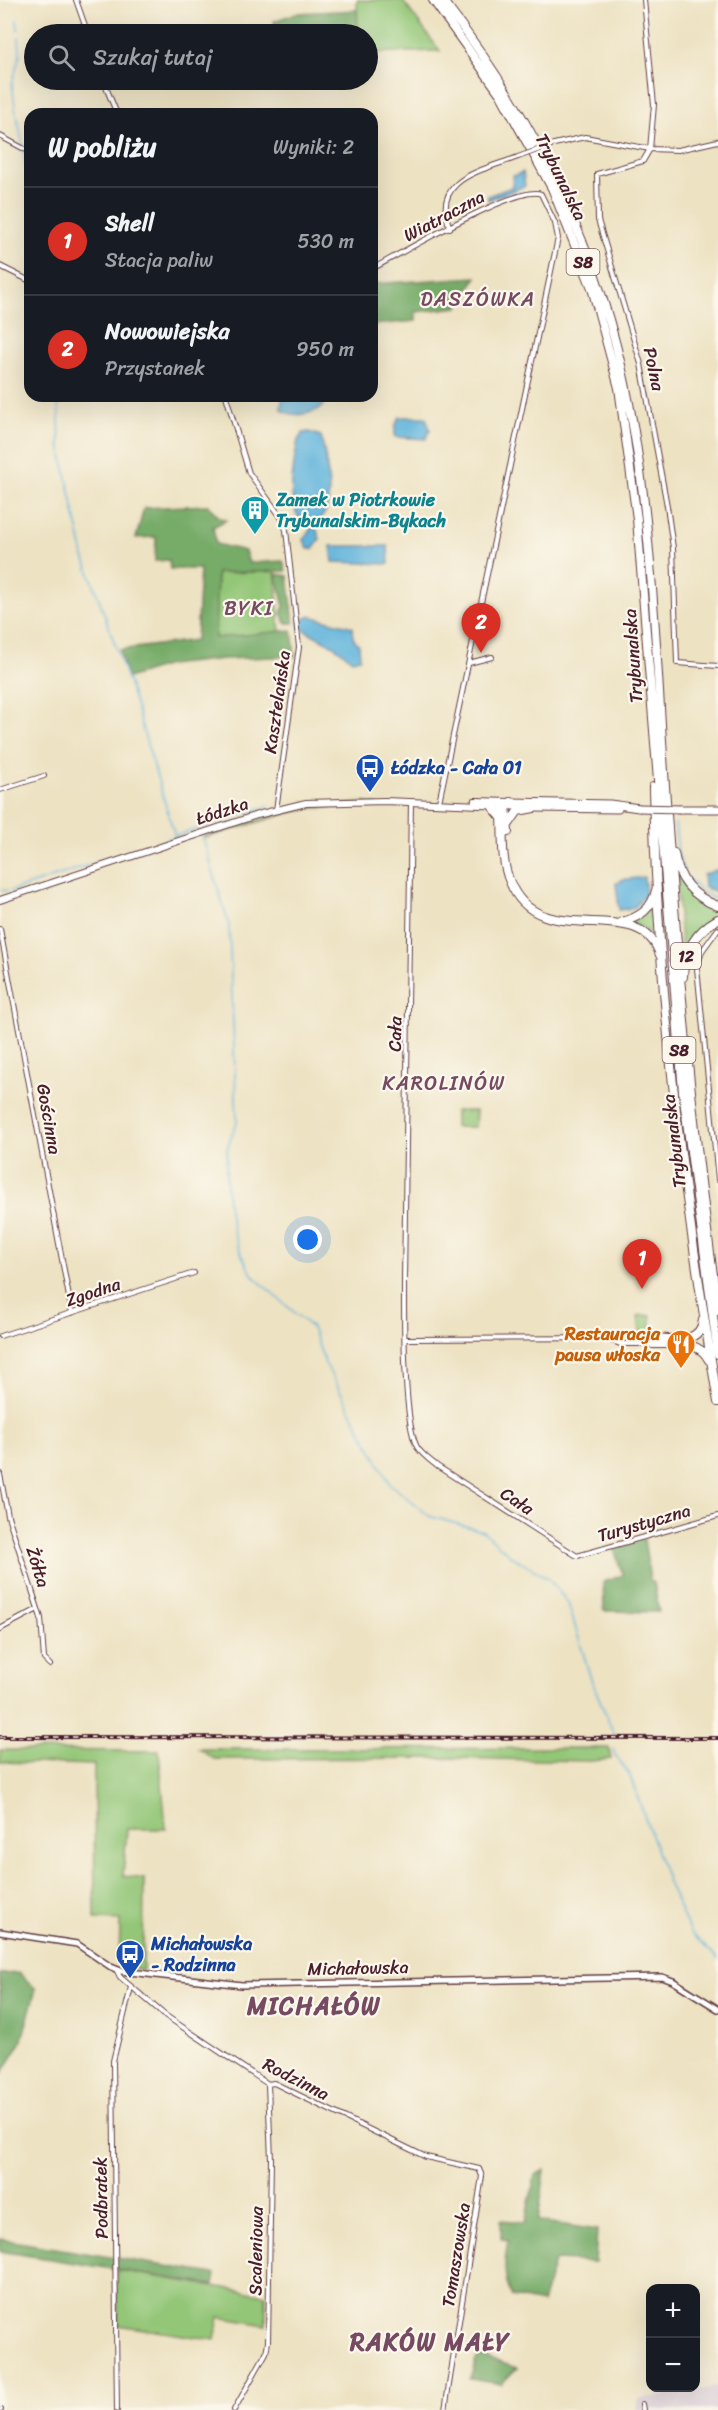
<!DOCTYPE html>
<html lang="pl">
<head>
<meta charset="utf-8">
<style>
  :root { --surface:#171b24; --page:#20242c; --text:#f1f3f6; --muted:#9ea1a6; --line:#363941; --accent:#d93025 }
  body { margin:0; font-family:Sriracha,sans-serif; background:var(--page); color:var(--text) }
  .controls { position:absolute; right:18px; bottom:18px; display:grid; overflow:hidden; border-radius:12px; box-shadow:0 6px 24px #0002 }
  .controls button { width:54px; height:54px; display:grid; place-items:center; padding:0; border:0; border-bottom:2px solid var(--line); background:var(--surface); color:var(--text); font:30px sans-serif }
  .you { position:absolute; left:308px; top:1240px; width:21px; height:21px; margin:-15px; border:4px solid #fff; border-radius:50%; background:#1a73e8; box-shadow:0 0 0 9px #1a73e833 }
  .badge { display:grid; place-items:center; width:39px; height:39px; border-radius:50%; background:var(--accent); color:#fff; font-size:20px; font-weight:700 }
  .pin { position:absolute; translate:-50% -50px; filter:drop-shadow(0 2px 3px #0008) }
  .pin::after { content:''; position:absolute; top:32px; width:21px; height:18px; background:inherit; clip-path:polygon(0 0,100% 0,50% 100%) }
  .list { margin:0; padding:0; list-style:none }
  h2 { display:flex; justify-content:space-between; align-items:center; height:78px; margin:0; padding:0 24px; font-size:26px }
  h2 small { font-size:20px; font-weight:400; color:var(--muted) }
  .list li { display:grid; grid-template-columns:39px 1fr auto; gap:18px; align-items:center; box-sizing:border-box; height:108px; padding:0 24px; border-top:2px solid var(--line) }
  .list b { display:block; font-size:22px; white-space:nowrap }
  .list p { margin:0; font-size:20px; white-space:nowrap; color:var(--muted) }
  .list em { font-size:20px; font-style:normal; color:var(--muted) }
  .icon { flex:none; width:33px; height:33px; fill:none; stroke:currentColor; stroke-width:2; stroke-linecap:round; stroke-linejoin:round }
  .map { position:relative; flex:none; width:718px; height:2410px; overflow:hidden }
  .search { position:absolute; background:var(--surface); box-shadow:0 6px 24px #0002; left:24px; top:24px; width:354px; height:66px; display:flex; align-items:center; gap:15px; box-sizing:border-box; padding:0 21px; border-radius:33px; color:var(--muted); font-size:22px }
  .panel { position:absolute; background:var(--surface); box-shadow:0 6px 24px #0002; left:24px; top:108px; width:354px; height:294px; border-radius:18px }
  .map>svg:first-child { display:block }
</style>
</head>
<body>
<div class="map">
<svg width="718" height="2410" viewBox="0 0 718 2410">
  <rect width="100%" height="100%" fill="#fbf7ec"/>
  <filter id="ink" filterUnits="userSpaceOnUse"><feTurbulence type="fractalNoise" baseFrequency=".0167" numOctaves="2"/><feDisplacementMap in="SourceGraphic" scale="12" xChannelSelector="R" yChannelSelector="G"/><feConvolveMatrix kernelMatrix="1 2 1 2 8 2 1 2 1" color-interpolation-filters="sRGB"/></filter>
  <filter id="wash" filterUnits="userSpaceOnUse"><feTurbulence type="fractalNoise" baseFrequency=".008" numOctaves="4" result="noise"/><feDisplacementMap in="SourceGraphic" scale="24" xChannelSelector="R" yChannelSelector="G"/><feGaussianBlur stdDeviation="1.35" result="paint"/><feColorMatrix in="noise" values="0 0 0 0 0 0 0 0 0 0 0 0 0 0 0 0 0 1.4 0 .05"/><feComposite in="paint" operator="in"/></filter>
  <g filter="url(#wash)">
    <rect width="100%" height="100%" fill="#ede2c2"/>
    <path fill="#cebed0" d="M718 2387V2410H638L637 2399Z"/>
    <path fill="#93c677" stroke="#6e7251" stroke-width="1.5" d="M357 0H402L440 51 368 53V34H358Z
      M275 571 280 632 215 638 217 573Z
      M366 803 378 805 313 808 289 813 205 838 204 836 305 806Z
      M676 875 695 898 718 909V916L698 931 682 959Z
      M655 901 658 943 646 930 630 923Z
      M455 1111H476L475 1127H455Z
      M642 1315 651 1316V1335L643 1336 640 1333 638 1316Z
      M609 1748 611 1759 590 1761 449 1758 214 1759 199 1749Z
      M0 1750 159 1751 166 1829H127L123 1876 144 1879 143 1970 119 1965 120 1920 95 1919 94 1765 0 1762Z
      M117 2270 266 2295V2325L219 2317 215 2340 118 2325Z"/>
    <path fill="#76ab68" stroke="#60654a" stroke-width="1.5" d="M357 10 358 34H276L274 21 297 13Z
      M476 277 458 307 416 312V321L372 325V284Z
      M208 505 219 517 226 520 213 527 216 544 245 551 249 563 283 561 286 571 217 573 215 638 292 630 295 656 223 659 168 665 127 678 120 650 196 640 200 569H170L169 560 155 561 156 537 136 538 144 508Z
      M276 574 288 576 294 623H286L281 613 284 606Z
      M644 1539 650 1580 654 1583 659 1612 604 1611 603 1582 623 1575 614 1549Z
      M19 1973 36 1989 21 2043 0 2077V1974Z
      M545 2170 538 2221 597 2230 595 2262 557 2260 554 2262 542 2303 512 2297C503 2277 504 2263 508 2241L501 2238V2220L525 2222 535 2175Z
      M0 2239 215 2274 213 2285 0 2251Z
      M481 2356 517 2368 501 2384 470 2379 476 2360Z"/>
    <path fill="#5eb3db" stroke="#546983" stroke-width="1.5" d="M523 172 525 186 488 200V196L512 187 513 176Z
      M288 396H320L323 406C313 415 291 418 281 409L282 400Z
      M400 417H426L430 430 426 439 395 437V426Z
      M309 432 321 436C326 458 344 538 299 518 286 497 294 463 298 440L303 433Z
      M311 528H316L320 539 313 549H308L304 540Z
      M331 546H388L389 564 333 562Z
      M310 616 353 627V638L359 645 360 658 352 660 334 646 301 628 300 621Z
      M718 869V893L704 887 703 875Z
      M644 877 646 894 634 908 619 910 616 883 621 882V880Z"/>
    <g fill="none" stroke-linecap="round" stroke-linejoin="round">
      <path stroke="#5eb3db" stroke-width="1.5" d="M17 20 18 30
        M16 113 12 84 20 54 19 37
        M17 116 23 146
        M23 151 30 188
        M58 396 60 446 84 557 128 681 175 836 210 825
        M217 823 270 805
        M675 824 678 854 684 872
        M202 835 229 925 237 1122C234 1132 227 1143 227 1153 224 1195 230 1241 254 1277L312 1328 325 1363 390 1484 429 1516 483 1531 510 1555 549 1579 568 1603 591 1679 614 1734
        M689 879 700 891 718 901
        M0 890 8 891
        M11 891 174 837
        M613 1749 615 1755 629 1773 669 1885 690 1932 718 1959"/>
    </g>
  </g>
  <g filter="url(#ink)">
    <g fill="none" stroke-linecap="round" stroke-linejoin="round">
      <g stroke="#623c42" stroke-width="6">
        <path id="minor" d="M76 0 88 34
          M103 80 117 114
          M0 136 30 152
          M718 141 678 150 650 149 643 161 597 174 598 220 641 364 667 506 673 548 677 663 718 666
          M554 144 585 137 650 149 654 105 644 0
          M450 228C430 178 482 171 518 157
          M0 266 30 281
          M372 269C398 255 520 183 541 194L555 223 558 238 439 802
          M226 396 249 473 281 517 286 530 299 647 276 810
          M469 663 492 657
          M0 790 44 776
          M411 802 404 1281C404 1315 403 1422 417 1447 422 1455 430 1460 437 1466L577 1556 718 1516
          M0 929 72 1313
          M718 929 702 951 697 968 718 1180
          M0 1336 194 1273
          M405 1339 655 1338
          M610 1340 620 1344H653
          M0 1474 8 1516 41 1618 44 1659 50 1665
          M0 1629 36 1610
          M116 1969 120 1977 166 2016 268 2084 274 2083 426 2157 479 2169 482 2176 445 2410
          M642 2404 643 2410
          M0 2410H1
          M117 2410 113 2061 131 1987
          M234 2410 266 2353 268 2342 271 2160 268 2084"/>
      </g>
      <g stroke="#623c42" stroke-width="8">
        <path id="tertiary" d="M0 1932 77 1944 111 1967 121 1971 242 1985 662 1977 673 1981 718 2009"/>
      </g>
      <g stroke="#623c42" stroke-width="8">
        <path id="secondary" d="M475 801 510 802
          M0 900 257 815 306 803 385 801 527 807"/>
      </g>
      <g stroke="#623c42" stroke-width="9">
        <path id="primary" d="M511 802 610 804 639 808
          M534 808 618 809
          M680 809H718"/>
      </g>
      <g stroke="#623c42" stroke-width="10">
        <path id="motorway" d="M433 0 501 95 552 188 592 288 619 388 637 519 683 1092 718 1354
          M442 0C523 103 583 218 616 345 653 488 655 653 666 800 678 971 693 1141 718 1310
          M653 787C657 993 684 1200 718 1402
          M511 802 505 806 502 813C503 835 501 862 510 882 539 955 640 891 660 955
          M506 803 508 832
          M492 806 502 818
          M509 824 518 811 534 808
          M674 853C678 879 693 897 718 906
          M622 922C640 917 652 909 656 890
          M683 977C683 952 696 931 718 919
          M655 1338C674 1339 701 1344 703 1320
          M653 1344C673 1345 699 1339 709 1360"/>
      </g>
      <use href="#minor" stroke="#fff" stroke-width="4"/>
      <use href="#tertiary" stroke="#fff" stroke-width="5"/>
      <use href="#secondary" stroke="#fff" stroke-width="6"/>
      <use href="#primary" stroke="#fff" stroke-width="7"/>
      <use href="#motorway" stroke="#fff" stroke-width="8"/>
      <g stroke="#4a1f2b" stroke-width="4">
        <path id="rail" d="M0 1737 718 1738"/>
      </g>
      <use href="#rail" stroke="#fbf7ec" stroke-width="1.5" stroke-dasharray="4.5" stroke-linecap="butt"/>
      <g stroke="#623c42" stroke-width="6" stroke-linecap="butt">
        <path id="minor-bridge" d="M518 157 554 144"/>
      </g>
      <g stroke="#623c42" stroke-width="9" stroke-linecap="butt">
        <path id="primary-bridge" d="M639 808 680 809"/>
      </g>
      <use href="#minor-bridge" stroke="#fff" stroke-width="4"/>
      <use href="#primary-bridge" stroke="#fff" stroke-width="7"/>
    </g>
  </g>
  <defs>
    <g id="building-pin" transform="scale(1.5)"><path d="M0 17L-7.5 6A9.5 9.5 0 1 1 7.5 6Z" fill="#0f9aa8" stroke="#fbf7ec"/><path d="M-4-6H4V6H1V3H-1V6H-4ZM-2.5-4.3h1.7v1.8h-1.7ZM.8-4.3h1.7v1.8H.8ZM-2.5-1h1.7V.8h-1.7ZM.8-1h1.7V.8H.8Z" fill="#fff"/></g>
    <g id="bus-pin" transform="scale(1.5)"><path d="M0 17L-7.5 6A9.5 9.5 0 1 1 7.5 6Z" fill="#1a4fb4" stroke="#fbf7ec"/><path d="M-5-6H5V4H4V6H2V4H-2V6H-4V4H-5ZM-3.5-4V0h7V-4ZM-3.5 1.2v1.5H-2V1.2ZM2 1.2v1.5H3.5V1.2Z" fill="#fff"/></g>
    <g id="restaurant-pin" transform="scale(1.5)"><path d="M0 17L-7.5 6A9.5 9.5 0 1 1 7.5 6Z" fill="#e8710a" stroke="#fbf7ec"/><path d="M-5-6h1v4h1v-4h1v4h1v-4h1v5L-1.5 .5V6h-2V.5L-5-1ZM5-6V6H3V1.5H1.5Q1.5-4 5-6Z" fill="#fff"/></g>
  </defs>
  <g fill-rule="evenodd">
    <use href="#building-pin" x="255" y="510"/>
    <use href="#bus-pin" x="370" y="768"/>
    <use href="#restaurant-pin" x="681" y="1344"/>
    <use href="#bus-pin" x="130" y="1954"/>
  </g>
  <g text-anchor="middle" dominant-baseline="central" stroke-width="4.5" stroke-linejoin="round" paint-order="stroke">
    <g fill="#fbf7ec" stroke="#7f6065" stroke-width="1.5">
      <rect x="566.5" y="249" width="33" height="26" rx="4.5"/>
      <rect x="671" y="943" width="30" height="26" rx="4.5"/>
      <rect x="662.5" y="1037" width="33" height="26" rx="4.5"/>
    </g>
    <g font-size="16" font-weight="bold" fill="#4a1f2b">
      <text x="583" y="262">S8</text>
      <text x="686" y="956">12</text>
      <text x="679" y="1050">S8</text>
    </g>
    <g font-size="18" fill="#4a1f2b" stroke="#fbf7ec">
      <text transform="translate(561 177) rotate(64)">Trybunalska</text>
      <text transform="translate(444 216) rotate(-28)">Wiatraczna</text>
      <text transform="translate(654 369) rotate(78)">Polna</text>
      <text transform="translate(633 656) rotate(-94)">Trybunalska</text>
      <text transform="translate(277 702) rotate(-82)">Kasztelańska</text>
      <text transform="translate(222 811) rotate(-18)">Łódzka</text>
      <text transform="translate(395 1034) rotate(-89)">Cała</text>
      <text transform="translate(49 1119) rotate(80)">Gościnna</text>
      <text transform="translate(674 1141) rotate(-97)">Trybunalska</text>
      <text transform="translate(93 1292) rotate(-18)">Zgodna</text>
      <text transform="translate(517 1501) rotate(33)">Cała</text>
      <text transform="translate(644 1523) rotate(-16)">Turystyczna</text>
      <text transform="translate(38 1567) rotate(73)">Żółta</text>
      <text transform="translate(358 1968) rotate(-1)">Michałowska</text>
      <text transform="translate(296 2079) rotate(27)">Rodzinna</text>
      <text transform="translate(101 2198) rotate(-91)">Podbratek</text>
      <text transform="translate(256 2251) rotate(-89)">Scaleniowa</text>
      <text transform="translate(456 2255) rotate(-81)">Tomaszowska</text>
    </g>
    <g font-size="18" font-weight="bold" fill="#0d838f" stroke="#fbf7ec" text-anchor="start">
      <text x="276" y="500">Zamek w Piotrkowie<tspan x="276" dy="21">Trybunalskim-Bykach</tspan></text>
    </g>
    <g font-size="18" font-weight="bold" fill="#164399" stroke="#fbf7ec" text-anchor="start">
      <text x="391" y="768">Łódzka - Cała 01</text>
      <text x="151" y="1944">Michałowska<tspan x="151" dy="21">- Rodzinna</tspan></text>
    </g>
    <g font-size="18" font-weight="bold" fill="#c56008" stroke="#fbf7ec" text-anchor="end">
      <text x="660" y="1334">Restauracja<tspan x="660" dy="21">pausa włoska</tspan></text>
    </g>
    <g font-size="20" letter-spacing="1.5" fill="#764b62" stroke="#fbf7ec">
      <text x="478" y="299">DASZÓWKA</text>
      <text x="249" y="608">BYKI</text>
      <text x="444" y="1083">KAROLINÓW</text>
    </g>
    <g font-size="24" font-weight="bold" letter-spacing="1.5" fill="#764b62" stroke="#fbf7ec">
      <text x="314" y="2006">MICHAŁÓW</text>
      <text x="430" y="2342">RAKÓW MAŁY</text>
    </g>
  </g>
</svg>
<div class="controls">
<button>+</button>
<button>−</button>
</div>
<div class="you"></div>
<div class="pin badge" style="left:642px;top:1289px">1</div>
<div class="pin badge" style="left:481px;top:653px">2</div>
<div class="search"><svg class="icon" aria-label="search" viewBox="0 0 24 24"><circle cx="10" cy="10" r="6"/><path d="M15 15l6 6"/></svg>Szukaj tutaj</div>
<section class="panel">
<h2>W pobliżu<small>Wyniki: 2</small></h2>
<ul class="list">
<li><span class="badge">1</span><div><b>Shell</b><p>Stacja paliw</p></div><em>530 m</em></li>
<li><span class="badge">2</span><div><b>Nowowiejska</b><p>Przystanek</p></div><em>950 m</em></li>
</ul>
</section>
</div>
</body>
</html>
